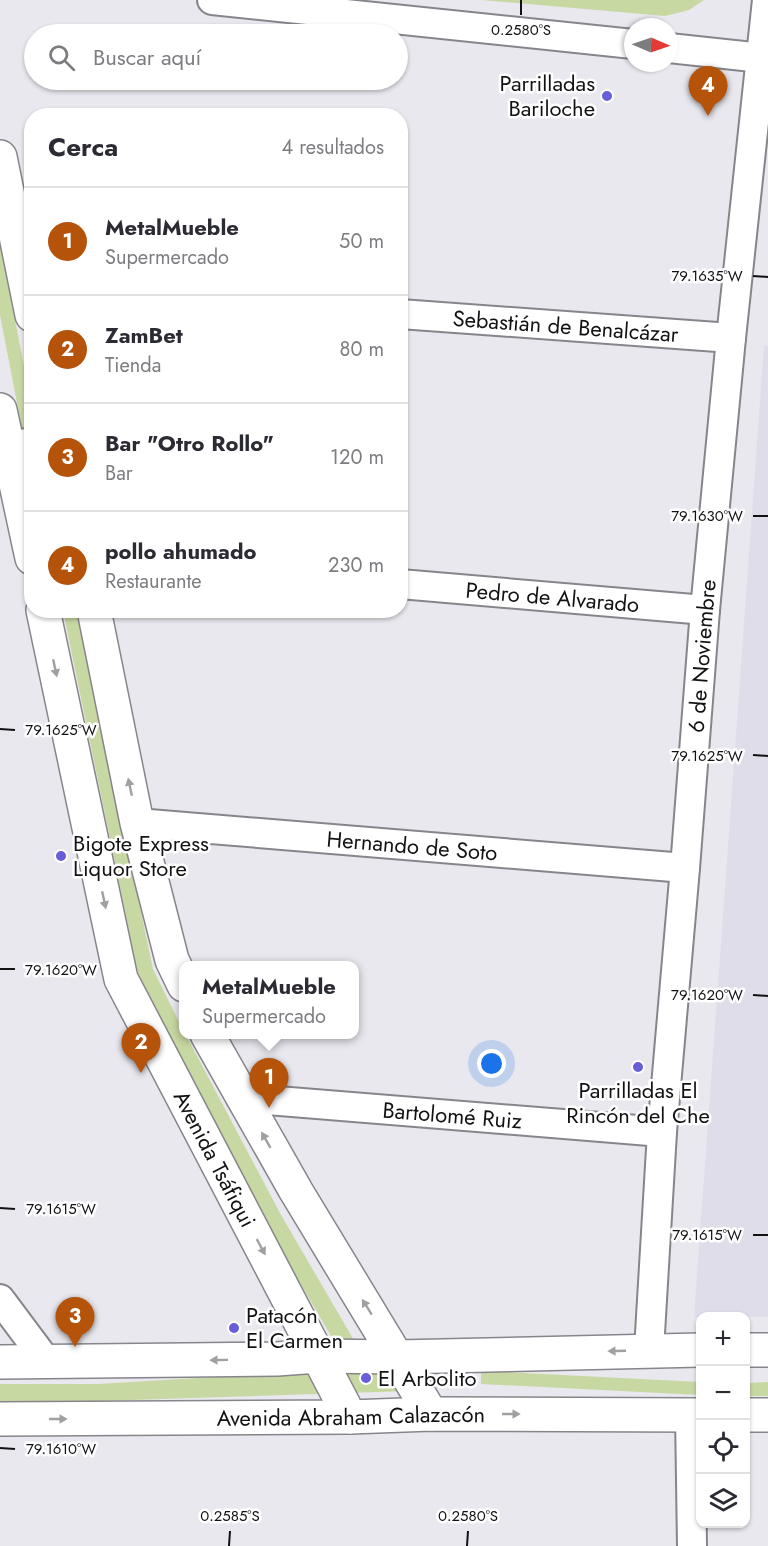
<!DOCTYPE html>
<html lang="es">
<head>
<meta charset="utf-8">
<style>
  :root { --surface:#fff; --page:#f7f7f7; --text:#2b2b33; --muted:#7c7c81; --line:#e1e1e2; --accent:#b45309 }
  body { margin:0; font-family:Jost,sans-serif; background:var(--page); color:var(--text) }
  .controls { position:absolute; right:18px; bottom:18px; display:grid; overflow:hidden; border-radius:12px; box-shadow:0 2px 4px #0004 }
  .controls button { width:54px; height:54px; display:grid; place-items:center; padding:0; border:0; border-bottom:2px solid var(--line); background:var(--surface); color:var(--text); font:30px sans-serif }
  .compass { position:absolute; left:624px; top:18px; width:54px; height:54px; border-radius:50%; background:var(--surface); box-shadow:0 2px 4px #0004; rotate:92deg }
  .you { position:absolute; left:492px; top:1064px; width:21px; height:21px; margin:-15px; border:4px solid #fff; border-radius:50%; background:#1a73e8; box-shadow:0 0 0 9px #1a73e833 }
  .badge { display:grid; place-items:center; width:39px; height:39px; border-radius:50%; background:var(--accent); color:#fff; font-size:20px; font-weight:700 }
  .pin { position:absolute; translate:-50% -50px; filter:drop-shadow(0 2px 3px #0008) }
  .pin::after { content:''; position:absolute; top:32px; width:21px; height:18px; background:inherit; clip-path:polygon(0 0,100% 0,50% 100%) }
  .popup { position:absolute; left:179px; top:961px; width:180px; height:78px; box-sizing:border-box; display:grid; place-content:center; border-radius:12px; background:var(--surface); filter:drop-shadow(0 2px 4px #0005); font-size:20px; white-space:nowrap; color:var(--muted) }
  .popup b { font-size:22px; color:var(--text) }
  .popup::after { content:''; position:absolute; left:50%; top:100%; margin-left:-12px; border:12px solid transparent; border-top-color:var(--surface) }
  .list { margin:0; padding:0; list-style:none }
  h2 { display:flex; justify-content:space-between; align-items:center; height:78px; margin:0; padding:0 24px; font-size:26px }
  h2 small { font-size:20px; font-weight:400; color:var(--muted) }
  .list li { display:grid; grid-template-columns:39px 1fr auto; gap:18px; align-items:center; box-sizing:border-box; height:108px; padding:0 24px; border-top:2px solid var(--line) }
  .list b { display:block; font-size:22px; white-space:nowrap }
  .list p { margin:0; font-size:20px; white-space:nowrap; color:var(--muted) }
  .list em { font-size:20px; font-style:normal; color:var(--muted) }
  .icon { flex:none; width:33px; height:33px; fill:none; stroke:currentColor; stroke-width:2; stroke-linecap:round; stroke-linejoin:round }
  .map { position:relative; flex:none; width:768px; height:1546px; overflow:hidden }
  .search { position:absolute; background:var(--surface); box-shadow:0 2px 4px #0004; left:24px; top:24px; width:384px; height:66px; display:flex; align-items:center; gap:15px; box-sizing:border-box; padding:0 21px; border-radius:33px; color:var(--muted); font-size:22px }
  .panel { position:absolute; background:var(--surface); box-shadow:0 2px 4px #0004; left:24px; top:108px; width:384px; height:510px; border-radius:24px }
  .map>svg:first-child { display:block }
</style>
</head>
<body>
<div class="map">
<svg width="768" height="1546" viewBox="0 0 768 1546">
  <rect width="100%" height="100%" fill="#e9e8ef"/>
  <path fill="#e0ddeb" d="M764 346H768V1317H694Z"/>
  <path fill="#c8d8a2" d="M481 0H704L689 10 665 16Z
    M0 243 31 402V431L23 434 0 315Z
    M63 611H78L153 969 183 1030 184 1034 186 1035 281 1215 355 1342 335 1343 264 1221 138 974Z
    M401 1366 409 1391 100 1401 0 1402V1384H98Z
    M481 1371 700 1382V1395L481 1384Z
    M768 1382V1396H746V1383Z"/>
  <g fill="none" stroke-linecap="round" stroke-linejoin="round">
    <g stroke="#87858c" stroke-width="32">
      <g id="minor">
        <path d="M212 0 633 44"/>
        <path d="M669 48 762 58"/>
        <path id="s1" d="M400 314 731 338"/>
        <path d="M0 448 32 442"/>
        <path id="s2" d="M400 584 705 610"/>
        <path id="s3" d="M137 823 685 868"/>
        <path id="s4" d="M241 1098 662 1132"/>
        <path d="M0 1299 47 1362"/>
        <path id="s5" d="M649 1350 662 1132 685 868 705 610 731 338 767 0"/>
        <path d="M690 1414 692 1546"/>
      </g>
    </g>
    <g stroke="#87858c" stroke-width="36">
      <g id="secondary">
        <path d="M0 157 32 315"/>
        <path d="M0 410 32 558"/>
        <path id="s6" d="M43 610 121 979 350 1417"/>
        <path d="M94 610 137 823 172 960 184 985"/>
        <path d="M207 1034 296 1191 431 1414"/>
        <path d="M746 1350H768"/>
        <path d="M0 1362 277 1359 318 1356 398 1357 700 1350"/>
        <path d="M746 1415H768"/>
        <path id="s7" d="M0 1419 350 1417 431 1414 700 1415"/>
      </g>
    </g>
    <use href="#minor" stroke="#fff" stroke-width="28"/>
    <use href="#secondary" stroke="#fff" stroke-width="33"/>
  </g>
  <defs><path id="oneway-solid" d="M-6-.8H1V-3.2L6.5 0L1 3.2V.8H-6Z" transform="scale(1.5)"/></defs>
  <g fill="#a0a0a1">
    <use href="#oneway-solid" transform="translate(55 668) rotate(78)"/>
    <use href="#oneway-solid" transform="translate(130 787) rotate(-102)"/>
    <use href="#oneway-solid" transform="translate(104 900) rotate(78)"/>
    <use href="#oneway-solid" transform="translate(266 1140) rotate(-120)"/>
    <use href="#oneway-solid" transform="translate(261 1247) rotate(62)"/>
    <use href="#oneway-solid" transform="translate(367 1307) rotate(-122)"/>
    <use href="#oneway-solid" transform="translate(617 1351) rotate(178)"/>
    <use href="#oneway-solid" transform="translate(219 1360) rotate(179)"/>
    <use href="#oneway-solid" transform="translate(511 1414)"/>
    <use href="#oneway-solid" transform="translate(58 1419)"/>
  </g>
  <path fill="none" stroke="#121114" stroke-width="2" d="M521 15V0M753 276 768 277M753 516H768M0 729 15 730M753 755 768 756M0 969H15M753 995 768 996M0 1208 15 1209M753 1235H768M0 1448 15 1449M229 1546 230 1531M467 1546 468 1531"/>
  <g fill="#685ed8" stroke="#fff" stroke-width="2">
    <circle cx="607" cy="96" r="6"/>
    <circle cx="61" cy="856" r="6"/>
    <circle cx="638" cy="1067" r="6"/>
    <circle cx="234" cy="1328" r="6"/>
    <circle cx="366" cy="1378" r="6"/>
  </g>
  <g text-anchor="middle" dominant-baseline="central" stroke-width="5" stroke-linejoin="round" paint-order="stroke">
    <g font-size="22" fill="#121114" stroke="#fff" text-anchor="start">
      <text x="595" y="83" text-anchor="end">Parrilladas<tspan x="595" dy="25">Bariloche</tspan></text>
      <text x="73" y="843">Bigote Express<tspan x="73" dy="25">Liquor Store</tspan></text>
      <text x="638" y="1090" text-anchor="middle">Parrilladas El<tspan x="638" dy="25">Rincón del Che</tspan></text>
      <text x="246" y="1315">Patacón<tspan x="246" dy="25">El Carmen</tspan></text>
      <text x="378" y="1378">El Arbolito</text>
    </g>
    <g font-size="22" fill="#121114" stroke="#fff">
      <text stroke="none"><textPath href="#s1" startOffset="166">Sebastián de Benalcázar</textPath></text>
      <text stroke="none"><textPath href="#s2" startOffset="153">Pedro de Alvarado</textPath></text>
      <text stroke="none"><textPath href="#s5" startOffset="696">6 de Noviembre</textPath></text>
      <text stroke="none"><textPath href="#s3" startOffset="276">Hernando de Soto</textPath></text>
      <text stroke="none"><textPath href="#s4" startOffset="212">Bartolomé Ruiz</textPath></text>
      <text stroke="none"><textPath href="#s6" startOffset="580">Avenida Tsáfiqui</textPath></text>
      <text stroke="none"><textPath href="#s7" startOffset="351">Avenida Abraham Calazacón</textPath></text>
    </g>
  </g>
  <g font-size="15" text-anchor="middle" fill="#121114" stroke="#fff" stroke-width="5" stroke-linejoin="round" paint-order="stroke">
    <text x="521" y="35">0.2580°S</text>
    <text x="707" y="281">79.1635°W</text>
    <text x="707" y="521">79.1630°W</text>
    <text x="61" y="735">79.1625°W</text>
    <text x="707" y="761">79.1625°W</text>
    <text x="61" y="975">79.1620°W</text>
    <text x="707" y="1000">79.1620°W</text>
    <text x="61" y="1214">79.1615°W</text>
    <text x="707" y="1240">79.1615°W</text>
    <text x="61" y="1454">79.1610°W</text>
    <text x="230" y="1521">0.2585°S</text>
    <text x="468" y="1521">0.2580°S</text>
  </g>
</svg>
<div class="controls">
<button>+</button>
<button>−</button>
<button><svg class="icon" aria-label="locate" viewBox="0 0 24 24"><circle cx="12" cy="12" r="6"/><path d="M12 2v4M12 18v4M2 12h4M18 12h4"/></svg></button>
<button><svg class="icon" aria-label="layers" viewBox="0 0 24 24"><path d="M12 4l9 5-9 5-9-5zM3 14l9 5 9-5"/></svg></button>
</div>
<svg class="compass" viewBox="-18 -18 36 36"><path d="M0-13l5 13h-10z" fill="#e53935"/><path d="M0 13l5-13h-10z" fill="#7c7c81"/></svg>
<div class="you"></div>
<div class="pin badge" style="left:269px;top:1108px">1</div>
<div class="popup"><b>MetalMueble</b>Supermercado</div>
<div class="pin badge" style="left:141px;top:1073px">2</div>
<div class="pin badge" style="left:75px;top:1347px">3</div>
<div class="pin badge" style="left:708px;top:116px">4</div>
<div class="search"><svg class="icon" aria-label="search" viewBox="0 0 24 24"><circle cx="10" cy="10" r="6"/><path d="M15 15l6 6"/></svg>Buscar aquí</div>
<section class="panel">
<h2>Cerca<small>4 resultados</small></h2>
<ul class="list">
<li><span class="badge">1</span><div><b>MetalMueble</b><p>Supermercado</p></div><em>50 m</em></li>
<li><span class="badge">2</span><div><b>ZamBet</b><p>Tienda</p></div><em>80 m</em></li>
<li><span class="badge">3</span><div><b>Bar &quot;Otro Rollo&quot;</b><p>Bar</p></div><em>120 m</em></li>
<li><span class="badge">4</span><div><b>pollo ahumado</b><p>Restaurante</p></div><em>230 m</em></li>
</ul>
</section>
</div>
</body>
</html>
